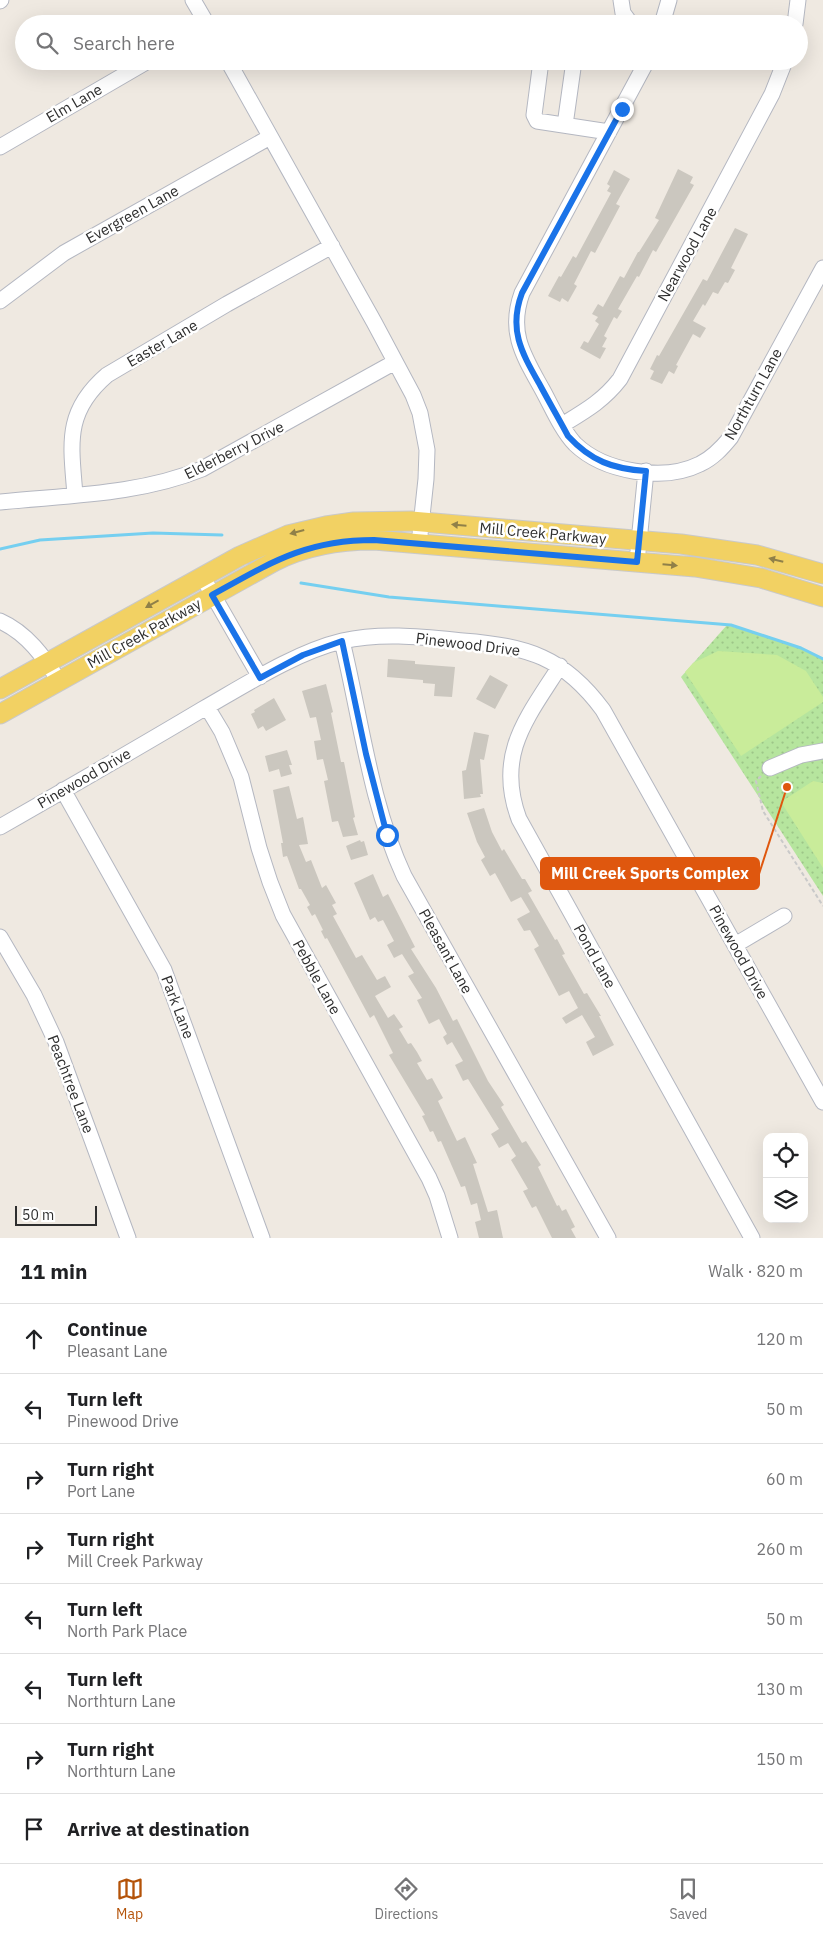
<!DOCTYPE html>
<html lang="en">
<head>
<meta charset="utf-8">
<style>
  :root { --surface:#fff; --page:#f6f6f6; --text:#202124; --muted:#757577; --line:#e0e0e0; --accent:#b45309 }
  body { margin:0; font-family:"IBM Plex Sans",sans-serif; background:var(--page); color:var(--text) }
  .controls { position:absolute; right:15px; bottom:15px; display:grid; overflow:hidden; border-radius:10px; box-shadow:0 5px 20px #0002 }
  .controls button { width:45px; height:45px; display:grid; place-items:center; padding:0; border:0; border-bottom:1px solid var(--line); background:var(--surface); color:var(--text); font:25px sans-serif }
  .scale { position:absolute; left:15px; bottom:12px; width:82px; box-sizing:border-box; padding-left:5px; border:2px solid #2e2e2e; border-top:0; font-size:14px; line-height:18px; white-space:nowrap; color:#2e2e2e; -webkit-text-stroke:4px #fff; paint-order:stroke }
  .stop { position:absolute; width:15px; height:15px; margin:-11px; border:4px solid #1a73e8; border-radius:50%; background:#fff }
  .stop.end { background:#1a73e8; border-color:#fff; box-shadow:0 1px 5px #0008 }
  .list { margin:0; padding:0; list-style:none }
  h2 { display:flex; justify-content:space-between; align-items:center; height:65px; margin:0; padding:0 20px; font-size:21px }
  h2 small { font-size:16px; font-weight:400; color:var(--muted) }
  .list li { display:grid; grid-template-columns:32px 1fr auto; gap:15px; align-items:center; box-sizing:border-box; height:70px; padding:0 20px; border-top:1px solid var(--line) }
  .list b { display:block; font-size:19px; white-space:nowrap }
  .list p { margin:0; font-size:16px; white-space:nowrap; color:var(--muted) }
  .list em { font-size:16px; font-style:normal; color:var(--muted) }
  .icon { flex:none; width:28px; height:28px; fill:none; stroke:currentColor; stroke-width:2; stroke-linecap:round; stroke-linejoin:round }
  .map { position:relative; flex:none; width:823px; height:1238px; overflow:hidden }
  .search { position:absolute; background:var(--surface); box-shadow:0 5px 20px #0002; left:15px; right:15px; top:15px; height:55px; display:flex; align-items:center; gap:12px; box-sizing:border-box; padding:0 18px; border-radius:28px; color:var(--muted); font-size:19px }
  .sheet { height:625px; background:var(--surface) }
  nav { display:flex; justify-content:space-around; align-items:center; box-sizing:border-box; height:70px; border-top:1px solid var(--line); background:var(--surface); font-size:14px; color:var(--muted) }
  nav a { display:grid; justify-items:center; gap:2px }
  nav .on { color:var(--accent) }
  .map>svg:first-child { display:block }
</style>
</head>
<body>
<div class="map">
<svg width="823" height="1238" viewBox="0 0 823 1238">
  <defs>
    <pattern id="park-dots" width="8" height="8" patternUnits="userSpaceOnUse" patternTransform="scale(1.25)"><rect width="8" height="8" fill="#b6e59e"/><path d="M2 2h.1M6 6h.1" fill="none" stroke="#9dc588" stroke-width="1.8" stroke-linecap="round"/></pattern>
  </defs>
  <rect width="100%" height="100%" fill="#efe9e1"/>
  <path fill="url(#park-dots)" d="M727 625 801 648 823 659V896L681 677Z"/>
  <path fill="#c9ec9a" d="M718 651 777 655 806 671 823 697V702L741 756 685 672 693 663Z
    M813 781 823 783V868L781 802Z"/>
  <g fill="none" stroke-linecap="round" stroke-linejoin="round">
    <path stroke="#75cff0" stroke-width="3" d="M0 549 40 540 153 533 222 535
      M301 583 389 597 731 625 801 648 823 659"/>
  </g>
  <path fill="#cbc7bf" d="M678 169 693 177 690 183 694 185 656 252 653 250 639 277 637 276 618 309 622 311 617 319 614 317 604 336 607 338 602 347 606 348 600 359 580 348 584 341 588 343 599 324 595 321 598 317 592 314 598 304 603 307 620 276 624 278 638 252H639L659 220 655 218Z
    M614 170 630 179 616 204 620 206 595 253 591 251 574 284 577 286 568 302 562 298 560 302 548 296 559 276 561 277 573 256 576 258 611 193 607 191 610 186 607 184Z
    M735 228 748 234 731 268 735 270 728 283 725 282 718 294 713 292 705 306 703 304 693 321 706 328 700 338 693 334 676 365 678 366 674 374 669 371 662 384 650 379 654 371 650 369 657 355 659 356 703 279 707 281Z
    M388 659 415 661V664L455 667 452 697 434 696 435 684 423 683V680L387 677Z
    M490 675 508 685 495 709 476 699Z
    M326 684 333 712 331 713 341 762H344L355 817 353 818 358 835 343 837 338 821 332 822 324 781 328 780 323 759 317 760 314 741 321 740 316 717 310 718 302 691Z
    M274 698 286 720 266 731 263 726 258 729 251 714 255 712 254 710Z
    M474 732 489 735 484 760 480 759 483 794H480L481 797 464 799 462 771 466 770Z
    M287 750 292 765H289L292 774 281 777 279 769 269 772 265 756Z
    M289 786 297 819 303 817 308 844 299 845 306 862 311 860 322 888 326 885 336 903 332 905 337 914 333 916 356 958 362 955 377 980 385 976 391 987 375 996 388 1018 394 1014 403 1027 399 1029 408 1044 411 1043 417 1052 422 1061 417 1063 427 1080 432 1078 443 1098 438 1101 457 1141 465 1137 477 1163 473 1164 488 1212 497 1210 503 1238H479L475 1222 481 1220 477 1203 471 1205 465 1186 461 1187 441 1141 438 1142 433 1131 430 1132 422 1116 425 1115 389 1055 393 1053 374 1015 370 1018 327 938 325 939 321 931 323 930 315 914 312 916 307 907 310 905 301 889H299L287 856 283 857 281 843H283L273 790Z
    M484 808 492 832 502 851 504 849 522 879H525L532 891 528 893 555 940 557 939 565 954 562 955 584 994 587 993 601 1016H599L614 1045 593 1056 586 1042 595 1037 582 1015 566 1024 562 1018 578 1008 569 991 559 996 534 949 539 946 530 930 524 931 517 919 530 912 521 897 511 902 495 873 490 876 481 860 485 857 477 842 467 813Z
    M360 840 361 842 364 841 368 855 351 860 346 846Z
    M373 874 383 897 388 894 415 947 411 949 436 988 453 1021 457 1019 488 1081 504 1105 501 1107 522 1143 526 1141 541 1165 538 1167 557 1206 559 1205 562 1211 566 1209 575 1227 571 1229 576 1238H552L536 1206 532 1208 523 1191 528 1189 511 1160 516 1156 508 1143 499 1148 491 1134 499 1129 468 1079 463 1081 455 1065 463 1061 452 1042 447 1045 443 1037 447 1034 439 1019 429 1024 417 1000 422 998 408 976 414 973 402 954 394 958 387 945 394 941 383 920 378 922 375 917 370 920 354 883Z"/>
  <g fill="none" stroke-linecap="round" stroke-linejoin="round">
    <g stroke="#b4b7c1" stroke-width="17">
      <path id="minor" d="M193 0 207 24
        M621 0 623 13 631 24
        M0 1 1 0
        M662 24 669 0
        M795 24 798 0
        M228 61 374 322 413 395 420 413 427 450 426 479 419 544
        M541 61 534 115 537 121 609 132
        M647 61 522 293C508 332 523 355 542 389 552 407 561 429 575 444 604 472 664 482 700 464 713 458 722 448 731 437L823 268
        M565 125 574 61
        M0 147 148 61
        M0 301 64 253 270 137
        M562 425C585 411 603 401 620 379L772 94 785 61
        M75 495C71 444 64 412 107 375L227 304 332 246
        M0 502C68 495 138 495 202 469L395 362
        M637 562 646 471
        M202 576 260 677
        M0 621C27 633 44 657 59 681
        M342 641C361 719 370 802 404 876L608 1238
        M560 666C527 718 495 754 519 819L752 1238
        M207 707 222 732 241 777 259 848 270 882 283 915 429 1178 437 1196 450 1238
        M770 768 801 755 823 751
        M63 790 164 970 262 1238
        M0 827C68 788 136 749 203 709 245 685 296 652 342 641 382 632 423 637 463 641 527 646 564 657 603 710L823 1102
        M0 937 34 995 56 1042 128 1238
        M735 945 784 916"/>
    </g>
    <g stroke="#c9c9c9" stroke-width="21">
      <path id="major" d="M0 689 240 556 288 535 326 526 354 522 411 521 681 544 757 555 823 574
        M0 714 275 561C307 545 339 540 374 540L695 567 761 578 823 597"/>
    </g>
    <path stroke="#c9c9c9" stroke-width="2" stroke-dasharray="4 2.5" stroke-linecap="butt" d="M761 776 756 781 763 811 823 906"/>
    <use href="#minor" stroke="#fff" stroke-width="15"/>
    <use href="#major" stroke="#f2d163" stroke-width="19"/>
  </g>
  <defs><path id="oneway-solid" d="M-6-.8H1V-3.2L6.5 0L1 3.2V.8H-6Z" transform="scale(1.25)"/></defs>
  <g fill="#908048">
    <use href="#oneway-solid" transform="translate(459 525) rotate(-175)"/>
    <use href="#oneway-solid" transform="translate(297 532) rotate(165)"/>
    <use href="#oneway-solid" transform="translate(776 560) rotate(-166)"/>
    <use href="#oneway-solid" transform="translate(670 565) rotate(5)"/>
    <use href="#oneway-solid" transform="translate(152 604) rotate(151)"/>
  </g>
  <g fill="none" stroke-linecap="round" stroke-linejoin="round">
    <path stroke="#1a73e8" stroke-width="6" d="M387 835 366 754 342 641 303 655 260 678 212 595C270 563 305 540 374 540L637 562 646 471C613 469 591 461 568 436 559 419 549 402 540 385 522 353 508 330 522 293L622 109"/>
  </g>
  <g text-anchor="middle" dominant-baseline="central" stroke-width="5" stroke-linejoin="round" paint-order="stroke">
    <g font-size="15" fill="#2e2e2e" stroke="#fff">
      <text transform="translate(74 103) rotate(-30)">Elm Lane</text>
      <text transform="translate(132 214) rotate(-29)">Evergreen Lane</text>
      <text transform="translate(687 254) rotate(-61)">Nearwood Lane</text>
      <text transform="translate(162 343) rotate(-30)">Easter Lane</text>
      <text transform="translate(753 394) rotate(-61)">Northturn Lane</text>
      <text transform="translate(234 450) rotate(-27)">Elderberry Drive</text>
      <text transform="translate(543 533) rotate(5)">Mill Creek Parkway</text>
      <text transform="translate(144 633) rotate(-29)">Mill Creek Parkway</text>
      <text transform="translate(468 644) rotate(7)">Pinewood Drive</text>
      <text transform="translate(84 778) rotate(-30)">Pinewood Drive</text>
      <text transform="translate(446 951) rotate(61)">Pleasant Lane</text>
      <text transform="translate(739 952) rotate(61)">Pinewood Drive</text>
      <text transform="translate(595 956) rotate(61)">Pond Lane</text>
      <text transform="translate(317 977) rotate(61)">Pebble Lane</text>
      <text transform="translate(178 1007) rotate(69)">Park Lane</text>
      <text transform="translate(71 1084) rotate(69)">Peachtree Lane</text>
    </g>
  </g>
  <path fill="none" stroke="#df570e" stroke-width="2" d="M787 787L759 874"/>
  <circle fill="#df570e" stroke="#fff" stroke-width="2" cx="787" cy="787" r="5"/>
  <rect fill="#df570e" stroke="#df570e" stroke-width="2" x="541" y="858" width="218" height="31" rx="5"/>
  <g font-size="16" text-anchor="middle" font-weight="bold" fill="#fff">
    <text x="650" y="879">Mill Creek Sports Complex</text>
  </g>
</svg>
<div class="controls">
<button><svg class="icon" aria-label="locate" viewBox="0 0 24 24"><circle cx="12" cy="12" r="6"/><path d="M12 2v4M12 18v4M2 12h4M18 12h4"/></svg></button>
<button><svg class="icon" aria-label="layers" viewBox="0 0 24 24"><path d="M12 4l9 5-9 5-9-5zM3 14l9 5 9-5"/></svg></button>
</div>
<div class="scale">50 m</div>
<div class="stop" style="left:387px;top:835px"></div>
<div class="stop end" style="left:622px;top:109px"></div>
<div class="search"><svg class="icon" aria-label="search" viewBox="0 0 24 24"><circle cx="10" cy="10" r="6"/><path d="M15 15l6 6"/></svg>Search here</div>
</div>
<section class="sheet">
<h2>11 min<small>Walk · 820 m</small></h2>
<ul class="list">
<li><svg class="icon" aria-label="ahead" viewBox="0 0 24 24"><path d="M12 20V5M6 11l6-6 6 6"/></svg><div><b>Continue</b><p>Pleasant Lane</p></div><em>120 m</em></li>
<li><svg class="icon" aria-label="left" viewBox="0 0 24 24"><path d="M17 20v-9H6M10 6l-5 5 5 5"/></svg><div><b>Turn left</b><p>Pinewood Drive</p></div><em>50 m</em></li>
<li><svg class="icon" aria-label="right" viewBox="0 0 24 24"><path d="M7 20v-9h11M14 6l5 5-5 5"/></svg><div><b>Turn right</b><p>Port Lane</p></div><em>60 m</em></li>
<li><svg class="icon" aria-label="right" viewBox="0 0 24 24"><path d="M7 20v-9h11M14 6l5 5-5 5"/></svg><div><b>Turn right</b><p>Mill Creek Parkway</p></div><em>260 m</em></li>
<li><svg class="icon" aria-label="left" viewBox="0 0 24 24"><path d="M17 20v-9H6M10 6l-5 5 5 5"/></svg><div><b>Turn left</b><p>North Park Place</p></div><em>50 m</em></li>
<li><svg class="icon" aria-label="left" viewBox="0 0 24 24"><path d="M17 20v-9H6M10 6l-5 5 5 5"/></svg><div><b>Turn left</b><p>Northturn Lane</p></div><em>130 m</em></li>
<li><svg class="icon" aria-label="right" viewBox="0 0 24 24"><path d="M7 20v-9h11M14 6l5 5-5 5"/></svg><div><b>Turn right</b><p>Northturn Lane</p></div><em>150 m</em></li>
<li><svg class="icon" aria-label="arrive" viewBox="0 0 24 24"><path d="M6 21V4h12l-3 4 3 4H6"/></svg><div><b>Arrive at destination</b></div></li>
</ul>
</section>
<nav>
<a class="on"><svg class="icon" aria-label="map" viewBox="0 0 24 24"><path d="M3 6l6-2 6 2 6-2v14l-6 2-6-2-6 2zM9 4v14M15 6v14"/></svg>Map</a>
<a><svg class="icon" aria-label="directions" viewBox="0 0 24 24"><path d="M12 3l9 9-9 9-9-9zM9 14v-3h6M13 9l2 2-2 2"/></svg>Directions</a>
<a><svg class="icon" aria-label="saved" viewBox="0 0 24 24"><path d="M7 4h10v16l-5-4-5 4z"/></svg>Saved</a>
</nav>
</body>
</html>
